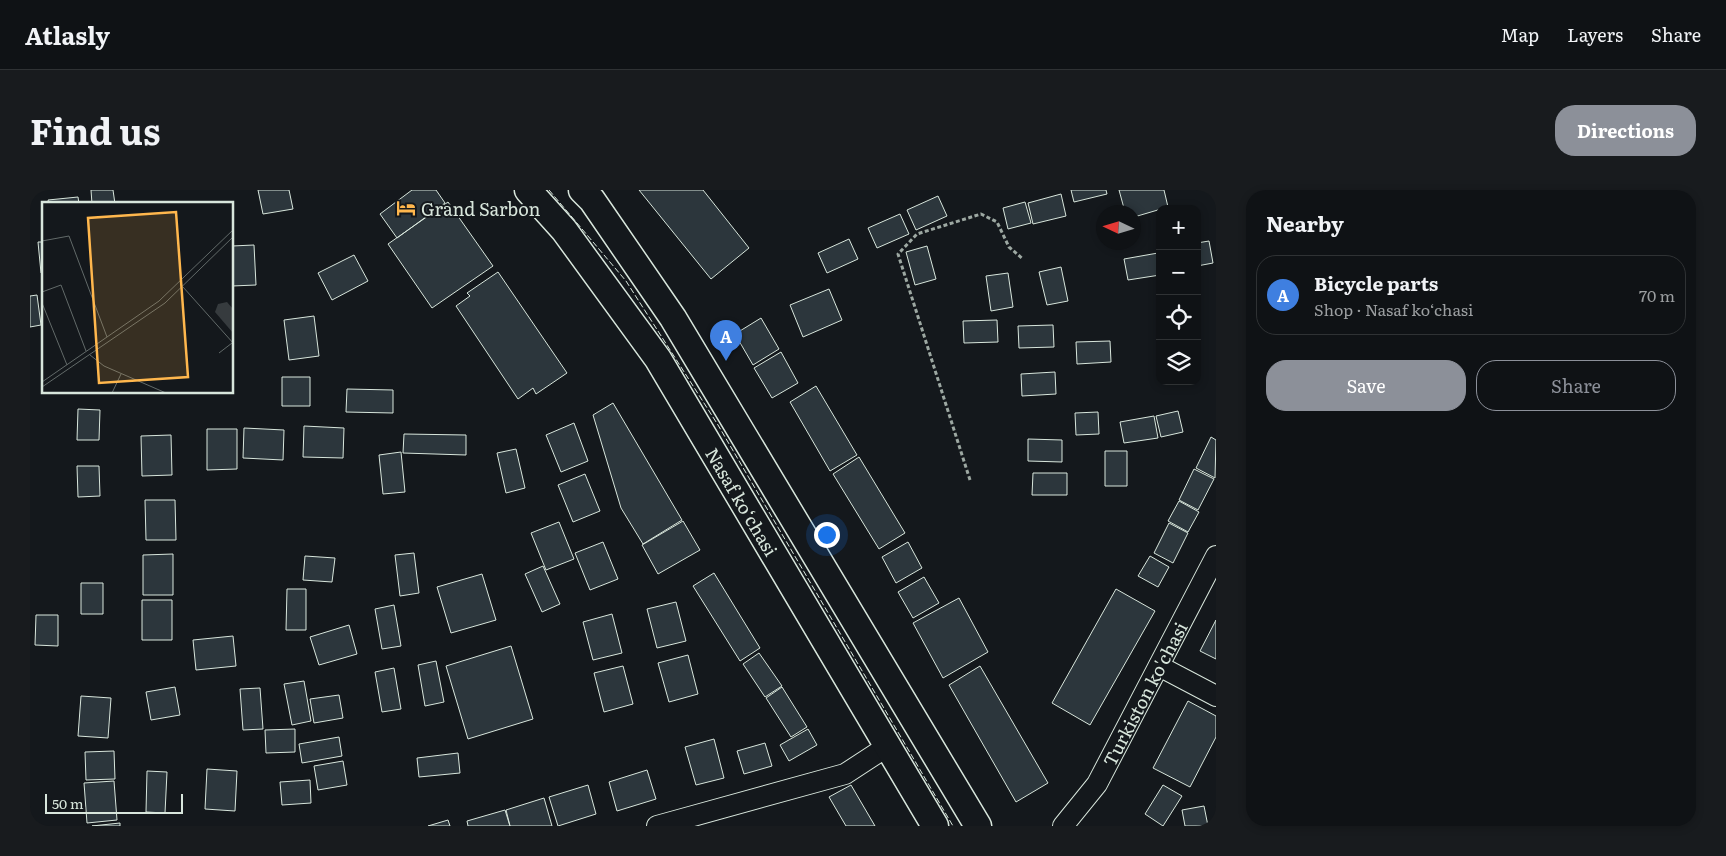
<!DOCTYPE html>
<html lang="en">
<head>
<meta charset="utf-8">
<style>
  :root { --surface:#0f1215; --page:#181b1e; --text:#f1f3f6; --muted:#9b9ea0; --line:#2f3234; --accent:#8c9099 }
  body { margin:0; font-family:Literata,serif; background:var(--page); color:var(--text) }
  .controls { position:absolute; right:15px; top:15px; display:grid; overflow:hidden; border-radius:10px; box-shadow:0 2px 8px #0003 }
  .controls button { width:45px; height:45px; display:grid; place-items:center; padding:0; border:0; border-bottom:1px solid var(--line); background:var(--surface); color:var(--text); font:25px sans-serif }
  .compass { position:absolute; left:1066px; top:15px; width:45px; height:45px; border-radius:50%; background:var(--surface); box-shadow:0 2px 8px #0003; rotate:274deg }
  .scale { position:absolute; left:15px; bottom:12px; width:138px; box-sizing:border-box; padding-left:5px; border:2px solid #d8e6dc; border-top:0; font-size:14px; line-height:18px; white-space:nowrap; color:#d8e6dc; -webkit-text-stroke:4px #14181c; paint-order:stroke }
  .you { position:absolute; left:796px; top:344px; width:18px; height:18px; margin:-12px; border:4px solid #fff; border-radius:50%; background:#1a73e8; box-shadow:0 0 0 8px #1a73e833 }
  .badge { display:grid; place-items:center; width:32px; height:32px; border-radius:50%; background:var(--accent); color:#fff; font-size:16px; font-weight:700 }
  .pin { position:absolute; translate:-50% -41px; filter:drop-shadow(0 1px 2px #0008) }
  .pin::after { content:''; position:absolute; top:26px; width:18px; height:15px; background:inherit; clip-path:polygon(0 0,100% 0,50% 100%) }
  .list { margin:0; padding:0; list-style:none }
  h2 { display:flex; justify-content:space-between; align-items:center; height:65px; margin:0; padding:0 20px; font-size:21px }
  h2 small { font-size:16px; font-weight:400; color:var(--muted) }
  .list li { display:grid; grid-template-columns:32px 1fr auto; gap:15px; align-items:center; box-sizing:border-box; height:80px; margin:0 10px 10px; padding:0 10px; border:1px solid var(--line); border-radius:20px }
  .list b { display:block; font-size:19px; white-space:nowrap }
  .list p { margin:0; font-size:16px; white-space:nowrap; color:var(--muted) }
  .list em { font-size:16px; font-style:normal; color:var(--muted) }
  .actions { display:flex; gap:10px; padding:15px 20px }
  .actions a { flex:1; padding:11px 0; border:1px solid var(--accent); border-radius:20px; text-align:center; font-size:18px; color:var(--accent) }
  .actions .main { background:var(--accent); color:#fff }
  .icon { flex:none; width:28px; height:28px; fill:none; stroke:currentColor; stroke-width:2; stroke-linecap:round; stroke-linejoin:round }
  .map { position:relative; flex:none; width:1186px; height:636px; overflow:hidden; border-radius:20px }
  header { display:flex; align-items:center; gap:30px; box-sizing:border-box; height:70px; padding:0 25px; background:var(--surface); border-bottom:1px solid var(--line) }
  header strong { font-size:24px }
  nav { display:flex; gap:28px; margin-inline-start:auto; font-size:18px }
  .intro { display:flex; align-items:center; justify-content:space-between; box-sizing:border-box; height:120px; padding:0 30px }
  h1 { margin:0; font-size:35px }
  .button { padding:12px 22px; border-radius:20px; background:var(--accent); color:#fff; font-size:18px; font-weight:700 }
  main { display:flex; gap:30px; padding:0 30px }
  aside { flex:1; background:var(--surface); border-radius:20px; box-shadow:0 2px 8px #0003 }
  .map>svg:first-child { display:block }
</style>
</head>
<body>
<header>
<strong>Atlasly</strong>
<nav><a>Map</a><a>Layers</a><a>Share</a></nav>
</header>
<div class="intro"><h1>Find us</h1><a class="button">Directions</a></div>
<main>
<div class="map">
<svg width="1186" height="636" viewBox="0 0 1186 636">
  <rect width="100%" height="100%" fill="#14181c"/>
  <path fill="#2c363c" stroke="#d8e6dc" d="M61 0H83L85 14H62Z
    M228 0H259L263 19 233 24Z
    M382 0H406L415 13 367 48 350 24Z
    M609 0H673L719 58 681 89Z
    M1041 0H1076L1077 4 1044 12Z
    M1089 0H1134L1138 17 1104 27V22H1095Z
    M1031 4 1036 26 1003 34 998 13Z
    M908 6 917 26 886 40 877 20Z
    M48 7 49 14H19L18 10Z
    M418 12 463 76 402 118 358 54Z
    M995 12 1001 33 978 39 973 18Z
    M870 24 879 44 847 58 838 38Z
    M819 49 828 69 797 83 788 63Z
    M1179 51 1183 73 1167 76V53Z
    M8 52H14V82L11 83Z
    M224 55 226 95 202 96V56Z
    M897 56 906 89 885 95 876 62Z
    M1128 63 1130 85 1098 90 1094 69Z
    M324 65 338 91 302 110 288 83Z
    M1031 77 1038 111 1017 115 1009 82Z
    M468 82 537 183 506 204 503 198 488 209 426 116 440 106 437 103Z
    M978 83 983 117 961 121 956 86Z
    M799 99 812 130 773 147 760 115Z
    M7 105 11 135 0 137V106Z
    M284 126 289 166 259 170 254 130Z
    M731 128 749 159 723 175 705 144Z
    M967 130 968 152 934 153 933 131Z
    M1023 135 1024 157 989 158 988 136Z
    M1080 151 1081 172 1047 174 1046 152Z
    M751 162 768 193 742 208 724 178Z
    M1025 182 1026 204 992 206 991 184Z
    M252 187H280V216H252Z
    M786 196 827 265 800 281 760 212Z
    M317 199 363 200V223L316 222Z
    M583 213 652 330 613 354 591 318 563 225Z
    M48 219 70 220 69 250H47Z
    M1148 221 1153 242 1131 247 1126 226Z
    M1068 222 1069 244 1046 245 1045 223Z
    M1124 226 1128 248 1094 253 1090 232Z
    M544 233 558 271 531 282 516 245Z
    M274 236 314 238 313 268 273 267Z
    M214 238 254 240 253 270 213 268Z
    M177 239H207V279L177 280Z
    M374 244 436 245V265L373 263Z
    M141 245 142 285 112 286 111 246Z
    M1181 247 1186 250 1185 288 1166 278Z
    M998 249 1032 250V272L998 271Z
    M486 259 495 298 476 303 467 263Z
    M1075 261H1097V296H1075Z
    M371 262 375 302 353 304 349 265Z
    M829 267 875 343 849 359 803 284Z
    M47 276H69L70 306 48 307Z
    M1164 279 1184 289 1168 320 1149 310Z
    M1003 283H1037V305H1002Z
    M555 284 570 321 543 332 528 295Z
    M115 310H145L146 350H116Z
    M1149 311 1169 322 1158 342 1138 331Z
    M653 331 670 360 628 384 612 355Z
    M529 332 544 369 516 380 501 343Z
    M1139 333 1158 343 1143 373 1124 363Z
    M573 352 588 389 560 400 545 363Z
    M878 352 892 378 866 393 852 367Z
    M384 363 389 403 370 406 365 365Z
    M143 364V405H113V365Z
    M275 366 305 368 302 392 273 390Z
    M1120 366 1139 377 1128 397 1108 386Z
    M513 376 530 414 512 422 495 384Z
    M684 383 730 458 710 471 663 396Z
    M452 384 466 430 421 443 407 397Z
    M894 387 909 413 883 428 868 402Z
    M51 393H73V424H51Z
    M257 399H276V440H256Z
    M1086 399 1125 421 1060 535 1022 513Z
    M929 408 958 462 913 488 883 433Z
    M112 410H142V450H112Z
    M646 412 656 451 627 458 617 419Z
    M364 415 371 456 352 459 345 419Z
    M582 424 592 463 563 470 553 432Z
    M6 425H28V456L5 455Z
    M1186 430V469L1170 461Z
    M319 435 327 464 289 475 280 447Z
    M203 446 206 476 166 480 163 450Z
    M481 456 503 529 438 549 416 476Z
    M729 463 752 496 735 507 713 474Z
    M658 465 668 504 639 512 628 473Z
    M406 471 414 512 395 516 388 475Z
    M593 476 603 514 574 522 564 483Z
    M950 476 1018 593 986 612 919 495Z
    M364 478 371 519 352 522 345 482Z
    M274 491 281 531 262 535 254 494Z
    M145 497 150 525 121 530 116 502Z
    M752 497 777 537 761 547 736 508Z
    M230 498 233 539 213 540 210 499Z
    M309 505 313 528 284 533 280 509Z
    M51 506 81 508 78 548 48 546Z
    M1158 511 1186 526V547L1160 597 1123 578Z
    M265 539V562L236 563 235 540Z
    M778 539 787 555 759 571 750 555Z
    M309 547 312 566 272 573 269 554Z
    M684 549 694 588 666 595 655 557Z
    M735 553 742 576 714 584 707 561Z
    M84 561 85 589 56 590 55 562Z
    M428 563 430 583 389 587 387 568Z
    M313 571 317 595 288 600 284 576Z
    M177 579 207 581 205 621 175 619Z
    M617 580 626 609 587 621 579 592Z
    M117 581 137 582 135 623 116 622Z
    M280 590 281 613 252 615 250 592Z
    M84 591 87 630 57 633 54 593Z
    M558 595 566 624 528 636 519 607Z
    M821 595 845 636H816L799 607Z
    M1133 595 1152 606 1133 636 1115 624Z
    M514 608 522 636H480L476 620Z
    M1174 616 1178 636H1155L1152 620Z
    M475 620 480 636H438L437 631Z
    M418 630 420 636H398Z
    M90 633V636H62Z"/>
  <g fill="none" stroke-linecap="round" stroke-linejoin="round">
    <g stroke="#d8e6dc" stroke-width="22">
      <g id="minor">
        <path d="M1129 476 1186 506"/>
        <path d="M627 636 815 584 858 556"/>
        <path id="s1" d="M1033 636 1067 594 1186 366"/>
      </g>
    </g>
    <g stroke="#d8e6dc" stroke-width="29">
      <g id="major">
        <path id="s2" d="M498 0 534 40 628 169 905 636"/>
        <path d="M552 0 562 10 643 128 948 636"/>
      </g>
    </g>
    <path stroke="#9da8a2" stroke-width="3" stroke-dasharray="4 2.5" stroke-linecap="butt" d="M940 290 868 64 887 44 951 24 967 32 979 57 993 69"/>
    <use href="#minor" stroke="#14181c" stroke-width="20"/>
    <use href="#major" stroke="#14181c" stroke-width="26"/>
    <path stroke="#d8e6dc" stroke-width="1" stroke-dasharray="6 2.5" stroke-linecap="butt" d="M519 0 596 91 688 235 923 636"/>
  </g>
  <defs>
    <g id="hotel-bare" transform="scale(1.5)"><path d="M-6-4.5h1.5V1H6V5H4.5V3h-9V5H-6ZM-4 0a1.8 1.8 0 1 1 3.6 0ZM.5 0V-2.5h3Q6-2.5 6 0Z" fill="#ffb74d" stroke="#14181c" stroke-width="2.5" paint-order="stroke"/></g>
  </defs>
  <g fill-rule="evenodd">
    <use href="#hotel-bare" x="376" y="18"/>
  </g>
  <g text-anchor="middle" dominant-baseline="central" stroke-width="4" stroke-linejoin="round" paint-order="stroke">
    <g font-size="18" fill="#d8e6dc" stroke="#14181c" text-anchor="start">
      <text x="391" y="18">Grand Sarbon</text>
    </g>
    <g font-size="18" fill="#d8e6dc" stroke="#14181c">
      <text stroke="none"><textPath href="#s2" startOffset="379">Nasaf ko‘chasi</textPath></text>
      <text stroke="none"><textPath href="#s1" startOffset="156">Turkiston ko'chasi</textPath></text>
    </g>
  </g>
  <g transform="translate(12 12)">
    <rect width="191" height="191" fill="#14181c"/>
    <path d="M185 100 191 107V131L173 110 176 102Z" fill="#363b3e"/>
    <path fill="none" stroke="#626a69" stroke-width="1" d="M0 39 27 34 65 135M141 85 192 142M0 90 19 83 44 149M0 101 25 163M177 151 190 141M48 153 62 164 124 191M0 180 117 99 192 27M0 185 123 101 192 34M70 191 79 172"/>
    <path fill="#ffb74d" fill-opacity="0.15" stroke="#ffb74d" stroke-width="2.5" d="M134 10 146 175 57 181 46 16Z"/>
    <rect width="191" height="191" fill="none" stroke="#d8e6dc" stroke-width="2.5"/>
  </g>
</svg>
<div class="controls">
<button>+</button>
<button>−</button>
<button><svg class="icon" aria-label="locate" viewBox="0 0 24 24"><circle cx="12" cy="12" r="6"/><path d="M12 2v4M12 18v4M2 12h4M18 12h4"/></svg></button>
<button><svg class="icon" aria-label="layers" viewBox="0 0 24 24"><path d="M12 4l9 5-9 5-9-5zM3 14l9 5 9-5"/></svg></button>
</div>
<svg class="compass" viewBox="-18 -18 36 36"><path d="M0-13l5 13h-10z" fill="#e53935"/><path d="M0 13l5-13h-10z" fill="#9b9ea0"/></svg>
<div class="scale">50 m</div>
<div class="you"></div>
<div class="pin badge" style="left:696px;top:171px;background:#3f7fe0">A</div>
</div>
<aside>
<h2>Nearby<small></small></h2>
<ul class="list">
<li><span class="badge" style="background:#3f7fe0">A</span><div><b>Bicycle parts</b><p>Shop · Nasaf ko‘chasi</p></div><em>70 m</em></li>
</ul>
<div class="actions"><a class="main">Save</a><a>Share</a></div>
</aside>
</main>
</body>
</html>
